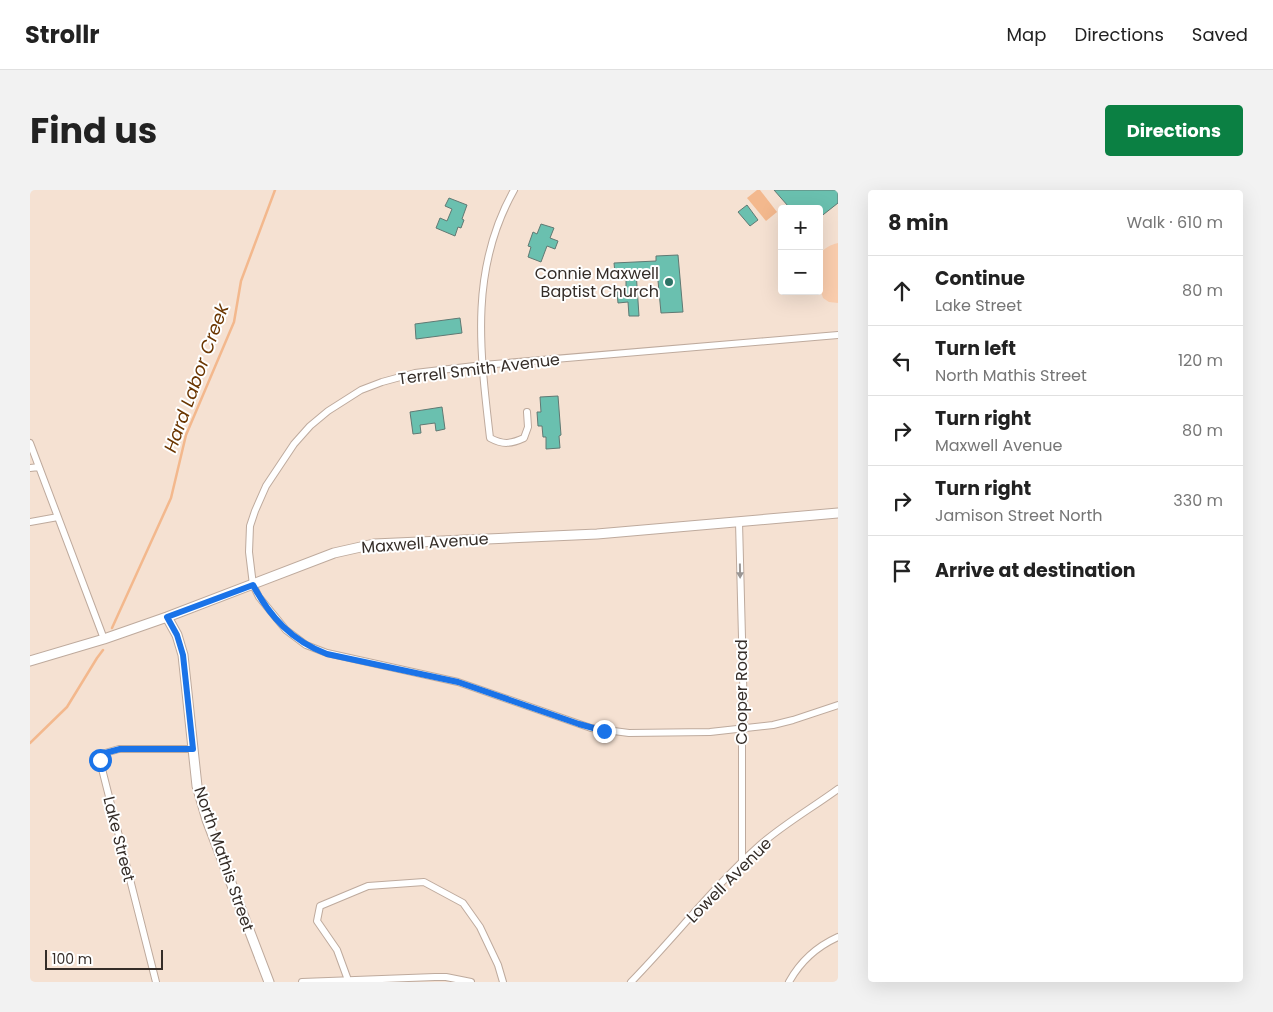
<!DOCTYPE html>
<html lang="en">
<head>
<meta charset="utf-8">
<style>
  :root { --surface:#fff; --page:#f2f2f2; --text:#222; --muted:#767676; --line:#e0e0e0; --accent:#0b8043 }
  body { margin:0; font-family:Poppins,sans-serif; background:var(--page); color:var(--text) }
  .controls { position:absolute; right:15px; top:15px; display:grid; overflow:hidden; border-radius:5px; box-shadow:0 5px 20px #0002 }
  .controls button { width:45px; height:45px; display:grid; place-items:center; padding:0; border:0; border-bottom:1px solid var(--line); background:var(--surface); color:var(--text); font:25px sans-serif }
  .scale { position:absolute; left:15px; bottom:12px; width:118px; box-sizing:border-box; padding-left:5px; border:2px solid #352d28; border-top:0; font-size:14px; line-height:18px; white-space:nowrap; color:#352d28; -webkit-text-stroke:4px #fff; paint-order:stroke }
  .stop { position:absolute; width:15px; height:15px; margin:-11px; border:4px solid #1a73e8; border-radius:50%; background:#fff }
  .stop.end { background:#1a73e8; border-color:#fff; box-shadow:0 1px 5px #0008 }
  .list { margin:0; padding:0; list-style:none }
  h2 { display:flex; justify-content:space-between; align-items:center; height:65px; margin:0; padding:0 20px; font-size:21px }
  h2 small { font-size:16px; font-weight:400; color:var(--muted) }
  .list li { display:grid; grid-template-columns:32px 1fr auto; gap:15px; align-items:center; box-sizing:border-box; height:70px; padding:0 20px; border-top:1px solid var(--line) }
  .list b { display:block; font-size:19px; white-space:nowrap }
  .list p { margin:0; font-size:16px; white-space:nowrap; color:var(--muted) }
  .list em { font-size:16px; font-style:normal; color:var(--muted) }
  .icon { flex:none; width:28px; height:28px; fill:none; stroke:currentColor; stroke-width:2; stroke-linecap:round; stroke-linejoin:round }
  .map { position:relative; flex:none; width:808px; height:792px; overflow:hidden; border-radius:5px }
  header { display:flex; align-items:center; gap:30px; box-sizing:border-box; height:70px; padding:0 25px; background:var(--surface); border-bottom:1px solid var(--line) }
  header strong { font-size:24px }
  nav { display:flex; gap:28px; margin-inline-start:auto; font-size:18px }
  .intro { display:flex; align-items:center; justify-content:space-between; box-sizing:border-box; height:120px; padding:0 30px }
  h1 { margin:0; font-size:35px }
  .button { padding:12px 22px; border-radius:5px; background:var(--accent); color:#fff; font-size:18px; font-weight:700 }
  main { display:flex; gap:30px; padding:0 30px }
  aside { flex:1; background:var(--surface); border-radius:5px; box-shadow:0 5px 20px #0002 }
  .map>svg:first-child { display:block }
</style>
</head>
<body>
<header>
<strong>Strollr</strong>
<nav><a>Map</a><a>Directions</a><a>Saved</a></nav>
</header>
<div class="intro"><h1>Find us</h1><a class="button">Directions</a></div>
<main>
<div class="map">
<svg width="808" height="792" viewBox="0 0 808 792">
  <rect width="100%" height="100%" fill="#f5e1d2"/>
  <path fill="#facdad" d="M808 53V113L799 112 793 108C788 94 790 79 789 65 794 58 800 55 808 53Z"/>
  <path fill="#f3b88d" d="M727 0H730L747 22 736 31 717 8Z"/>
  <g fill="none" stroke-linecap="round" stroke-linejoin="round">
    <path stroke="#f3b88d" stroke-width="2.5" d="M82 438 141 308 156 245 204 132 211 91 245 0
      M0 553 37 517 67 468 73 460"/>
  </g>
  <path fill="#6ac0af" stroke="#607973" d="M744 0H808V13L789 28V19H754L758 16Z
    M419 8 437 15 432 29 434 30 431 38 428 37 425 46 406 38 410 28 417 31 422 19 415 16Z
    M717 15 728 30 720 36 708 22Z
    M511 34 524 38 520 48 528 51 525 59 517 56 511 72 498 67 501 57 498 56 503 42 507 44Z
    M648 65 653 122 631 123 627 80 606 81 609 126H599L598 112 588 113 587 102 596 101V83H585L584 73 626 71V66Z
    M430 128 432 143 386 149 385 134Z
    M528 206 531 245 529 246 530 258 516 259V247H513L512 236H508L507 222H511L510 207Z
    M412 217 415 239 406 241 405 233 390 235 391 243 383 244 380 222Z"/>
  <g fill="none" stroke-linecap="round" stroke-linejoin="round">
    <g stroke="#beaa9d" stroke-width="8">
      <path id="street" d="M484 0C439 80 450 161 460 248 473 255 481 254 494 248L498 237 497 222
        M808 145 453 175 385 183 352 192 331 200 298 221 280 236 264 254 236 296 225 321 220 336 219 362 223 395 229 407 256 440 276 455 297 463 428 492 561 538 599 543 680 542 743 535 763 530 808 515
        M0 253 74 449
        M0 278 9 277
        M0 332 28 327
        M709 332 714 525 712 552V673
        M318 790 307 760 287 731 290 716 338 696 394 692 433 713 450 737 468 775 473 792
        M126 792 70 571 75 563 89 559H163
        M272 792 405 787H416L441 792
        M601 792C645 747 683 697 730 655 754 634 782 618 808 599
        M759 792C770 772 788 756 808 747"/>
    </g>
    <g stroke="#beaa9d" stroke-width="11">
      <path id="secondary" d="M137 427 147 445 153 465 167 596 177 630 239 792
        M0 471 74 449 137 427 304 363 344 354 567 344 808 323"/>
    </g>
    <use href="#street" stroke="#fff" stroke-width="6"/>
    <use href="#secondary" stroke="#fff" stroke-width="9"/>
  </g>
  <defs><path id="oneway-solid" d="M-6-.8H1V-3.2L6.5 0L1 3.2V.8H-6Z" transform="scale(1.25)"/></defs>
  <use fill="#9a9694" href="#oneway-solid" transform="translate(710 381) rotate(89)"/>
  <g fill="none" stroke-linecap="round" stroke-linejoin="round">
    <path stroke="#1a73e8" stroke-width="6" d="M70 570 75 563 90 559H163L153 465 147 445 137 427 223 395C240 427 262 451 297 464L428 492 549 534 574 541"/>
  </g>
  <circle fill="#2e7366" stroke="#fff" stroke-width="2" cx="639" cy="92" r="5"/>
  <g text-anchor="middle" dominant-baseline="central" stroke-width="4" stroke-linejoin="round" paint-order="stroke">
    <g font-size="16" fill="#352d28" stroke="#fff" text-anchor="end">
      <text x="629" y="83">Connie Maxwell<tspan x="629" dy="18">Baptist Church</tspan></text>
    </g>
    <g font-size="16" fill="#352d28" stroke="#fff">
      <text transform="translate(449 179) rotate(-7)">Terrell Smith Avenue</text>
      <text transform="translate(395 353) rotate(-4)">Maxwell Avenue</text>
      <text transform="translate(711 502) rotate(-90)">Cooper Road</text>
      <text transform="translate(89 649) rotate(76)">Lake Street</text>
      <text transform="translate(194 669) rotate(71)">North Mathis Street</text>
      <text transform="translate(699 690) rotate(-45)">Lowell Avenue</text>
    </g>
    <g font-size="18" font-style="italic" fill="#6b3601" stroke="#fff">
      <text transform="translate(166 188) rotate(-70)">Hard Labor Creek</text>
    </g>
  </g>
</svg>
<div class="controls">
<button>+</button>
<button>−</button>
</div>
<div class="scale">100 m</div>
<div class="stop" style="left:70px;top:570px"></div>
<div class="stop end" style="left:574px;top:541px"></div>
</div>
<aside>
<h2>8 min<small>Walk · 610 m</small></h2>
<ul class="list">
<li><svg class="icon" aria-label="ahead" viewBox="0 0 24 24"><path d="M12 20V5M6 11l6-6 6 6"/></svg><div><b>Continue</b><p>Lake Street</p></div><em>80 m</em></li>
<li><svg class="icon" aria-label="left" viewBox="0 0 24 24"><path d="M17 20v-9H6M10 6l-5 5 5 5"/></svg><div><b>Turn left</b><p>North Mathis Street</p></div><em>120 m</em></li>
<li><svg class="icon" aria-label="right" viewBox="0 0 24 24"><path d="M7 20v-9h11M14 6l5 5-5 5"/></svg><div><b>Turn right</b><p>Maxwell Avenue</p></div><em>80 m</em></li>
<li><svg class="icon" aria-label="right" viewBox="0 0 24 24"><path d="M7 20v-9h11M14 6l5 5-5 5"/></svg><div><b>Turn right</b><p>Jamison Street North</p></div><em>330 m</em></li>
<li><svg class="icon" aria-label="arrive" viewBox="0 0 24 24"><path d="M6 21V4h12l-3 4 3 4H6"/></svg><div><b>Arrive at destination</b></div></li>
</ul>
</aside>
</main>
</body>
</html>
